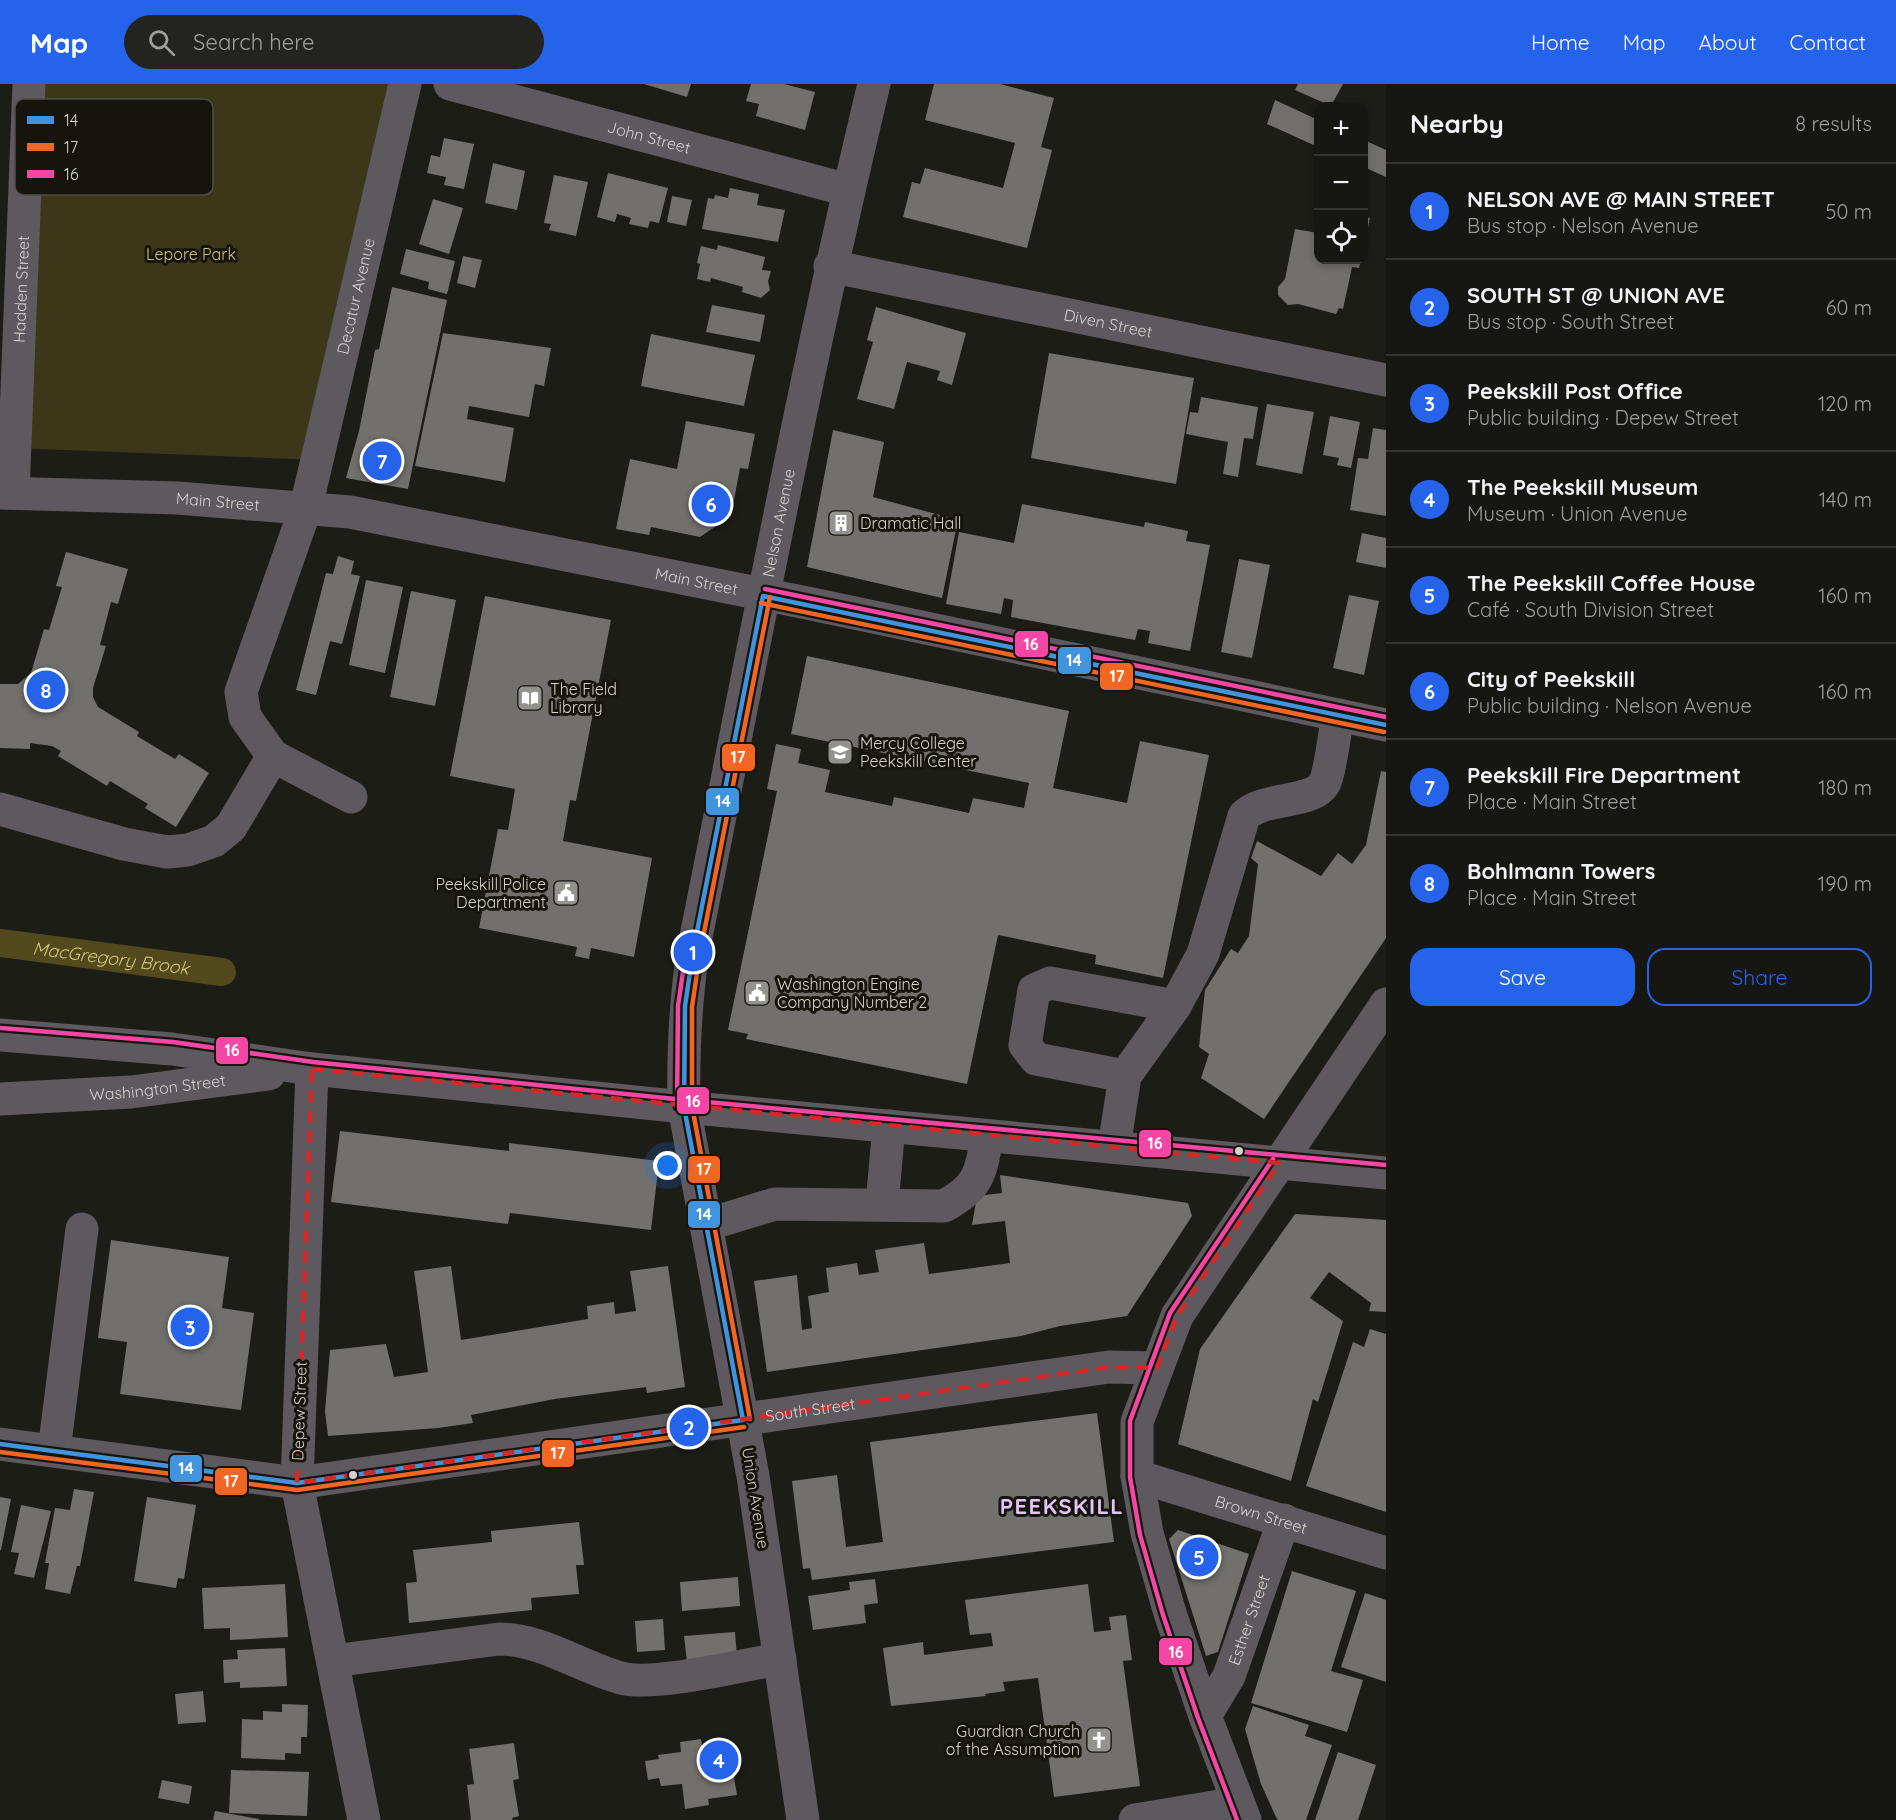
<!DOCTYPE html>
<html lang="en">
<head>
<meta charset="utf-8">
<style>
  :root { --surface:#161612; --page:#232320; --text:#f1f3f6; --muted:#9e9f9f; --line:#353532; --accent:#2563eb }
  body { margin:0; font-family:Quicksand,sans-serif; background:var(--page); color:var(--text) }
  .controls { position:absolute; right:18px; top:18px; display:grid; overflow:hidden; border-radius:12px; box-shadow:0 3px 9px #0003 }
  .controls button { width:54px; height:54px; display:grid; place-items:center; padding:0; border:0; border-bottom:2px solid var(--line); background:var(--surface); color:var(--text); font:30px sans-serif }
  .you { position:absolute; left:668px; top:1082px; width:21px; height:21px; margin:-15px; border:4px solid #fff; border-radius:50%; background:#1a73e8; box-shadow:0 0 0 9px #1a73e833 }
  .badge { display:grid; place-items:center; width:39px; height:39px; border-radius:50%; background:var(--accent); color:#fff; font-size:20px; font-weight:700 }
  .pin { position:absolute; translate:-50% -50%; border:3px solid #fff; box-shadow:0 2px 6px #0006 }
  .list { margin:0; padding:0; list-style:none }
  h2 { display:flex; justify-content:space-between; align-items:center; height:78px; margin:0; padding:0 24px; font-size:26px }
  h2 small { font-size:20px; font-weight:400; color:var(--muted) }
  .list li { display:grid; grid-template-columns:39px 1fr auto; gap:18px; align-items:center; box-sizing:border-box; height:96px; padding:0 24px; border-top:2px solid var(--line) }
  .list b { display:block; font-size:22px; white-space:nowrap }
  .list p { margin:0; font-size:20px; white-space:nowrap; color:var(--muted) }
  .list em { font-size:20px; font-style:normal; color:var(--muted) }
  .actions { display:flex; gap:12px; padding:18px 24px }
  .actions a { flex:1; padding:14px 0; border:2px solid var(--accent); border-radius:18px; text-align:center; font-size:21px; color:var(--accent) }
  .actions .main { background:var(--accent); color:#fff }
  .icon { flex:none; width:33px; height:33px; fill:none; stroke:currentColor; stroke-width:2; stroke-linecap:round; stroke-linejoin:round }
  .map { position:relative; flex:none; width:1386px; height:1736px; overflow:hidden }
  header { display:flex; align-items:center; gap:36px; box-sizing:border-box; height:84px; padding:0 30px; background:var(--accent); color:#fff }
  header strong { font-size:28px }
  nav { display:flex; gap:33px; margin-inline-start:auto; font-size:21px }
  .search { width:420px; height:54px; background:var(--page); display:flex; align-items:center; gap:15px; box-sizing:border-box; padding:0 21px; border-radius:33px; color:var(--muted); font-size:22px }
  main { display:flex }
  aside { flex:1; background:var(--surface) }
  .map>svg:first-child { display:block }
</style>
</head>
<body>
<header>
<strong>Map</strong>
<div class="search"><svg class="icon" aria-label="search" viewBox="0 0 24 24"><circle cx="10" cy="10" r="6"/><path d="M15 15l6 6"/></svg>Search here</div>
<nav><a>Home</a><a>Map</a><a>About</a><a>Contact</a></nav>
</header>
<main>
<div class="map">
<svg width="1386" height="1736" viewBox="0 0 1386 1736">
  <rect width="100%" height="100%" fill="#1d1d18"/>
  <path fill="#3d371a" d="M30 0H406L317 376 14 364Z"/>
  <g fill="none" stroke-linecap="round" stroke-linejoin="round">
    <path stroke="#524a1d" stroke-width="28" id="s1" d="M0 859 222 888"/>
  </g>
  <path fill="#71706c" d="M644 0H691L687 13Z
    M751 0H784L815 8 805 46 756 32 759 20 746 17Z
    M934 0H1000L1054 14 1041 63 1052 66 1027 164 903 133 912 98 920 100 925 84 1003 104 1015 59 925 36Z
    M1298 0H1343L1331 22 1295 6Z
    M1275 16 1318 36V63L1267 40Z
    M444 54 474 60 464 105 444 101 446 93 427 89 431 71 440 73Z
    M1364 56 1386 66V93L1364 83Z
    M493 79 525 87 517 126 485 119Z
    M608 89 668 104 659 139 650 137 648 144 629 140 631 134 617 130 615 138 597 133Z
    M554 91 588 98 576 152 549 146 551 140 544 139Z
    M730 104 759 110 757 121 785 126 778 158 702 145 708 114 714 115 715 111 728 114Z
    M672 112 692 116 686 142 667 138Z
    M433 115 463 124 449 170 419 160Z
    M1364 133 1370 134 1365 158H1364Z
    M1295 145 1318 149V176H1361L1359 184 1352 183 1343 225 1339 224 1336 230 1298 220 1288 221 1278 211V203L1285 195Z
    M718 161 765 173 762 186 771 187 768 197 770 206 761 214 742 208 743 203 711 194 710 198 697 195 700 180 697 179 701 162 717 166Z
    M406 165 455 177 447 210 428 205 429 198 400 190Z
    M463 172 482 176 475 204 457 199Z
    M392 203 447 216 408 405 346 394 359 347 375 266 379 265Z
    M712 221 765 231 760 258 706 248Z
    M876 223 966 249 952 301 937 296 940 287 907 278 894 325 857 315 873 258 867 256Z
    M443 249 551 264 544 302 535 300 529 333 469 322 467 335 514 344 505 398 415 382Z
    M651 250 755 271 744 322 641 302Z
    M1049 269 1194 294 1176 400 1031 374Z
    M1201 313 1258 323 1253 355 1244 354 1238 393 1223 390 1228 358 1186 350 1190 328 1198 329Z
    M1267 320 1314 328 1302 390 1256 381Z
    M1330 332 1360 338 1351 384 1337 381 1339 374 1323 371Z
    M686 337 755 350 748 385 740 384 731 432 700 453 651 443 649 451 616 445 630 375 677 385Z
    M1373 344 1386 346V432L1350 426 1358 374 1368 375Z
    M833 346 884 358 873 413 958 436 942 514 807 483Z
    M1022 420 1144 443 1145 438 1188 447 1186 457 1210 461 1190 567 1148 559 1150 547 1138 545 1135 556 1011 533 1013 516 1004 514 1001 530 946 520 959 448 1014 459Z
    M1362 449 1386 454V484L1356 478Z
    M66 468 128 485 118 520 111 518 100 561 106 562 93 604V613L98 623 139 648 137 652 175 675 179 670 209 689 176 743 145 724 148 720 110 697 107 702 58 672 61 667 52 662 30 659V665L0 664V600H18L31 589 44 545 49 546 62 503 56 502Z
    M338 472 354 477 351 490 360 492 342 560 330 557 316 611 296 606 326 489 333 490Z
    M1239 475 1270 481 1252 574 1221 568Z
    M366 496 403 503 385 589 349 581Z
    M411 507 456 516 435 622 390 613Z
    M1349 511 1379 517 1364 591 1333 584Z
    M485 512 611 536 576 717 570 716 563 757 652 774 634 873 591 864 589 875 575 872 577 863 479 844 498 745 508 746 515 705 450 692Z
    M807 572 1069 627 1053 704 1127 719 1140 657 1209 671 1163 894 1095 880 1096 871 998 851 967 1000 746 955 748 950 728 946 777 707 767 705 776 660 801 665 798 679 830 686 825 708 892 722 894 713 969 729 973 714 1024 724 1029 699 791 650Z
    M1381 687 1386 688V854L1264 1035 1201 994 1209 970 1199 963 1205 906 1231 865 1238 869 1249 852 1258 780 1251 774 1257 757 1321 792 1338 769 1352 780 1366 761Z
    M340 1047 509 1067V1059L659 1077 651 1146 510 1129 508 1140 331 1118Z
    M1000 1091 1188 1119 1192 1132 1127 1232 1060 1242 1021 1252 767 1288 754 1197 797 1191 802 1246 812 1244 808 1212 829 1208 826 1184 857 1179 859 1191 879 1188 875 1166 924 1159 929 1190 1010 1179 1005 1137 972 1141 977 1112 1002 1109Z
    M1295 1130 1386 1136V1228L1369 1227 1371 1219 1329 1188 1310 1214 1343 1237 1318 1318 1313 1315 1291 1397 1178 1360 1200 1265Z
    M111 1156 229 1173 222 1224 254 1229 241 1326 120 1310 127 1258 98 1254Z
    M451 1182 461 1256 588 1235 587 1222 614 1218 615 1230 636 1227 630 1187 668 1182 685 1303 647 1309 646 1303 555 1315 471 1331 473 1339 438 1344 328 1352 325 1328 330 1266 386 1260 394 1293 428 1288 414 1187Z
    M1370 1245 1386 1250V1428L1306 1402 1353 1258 1364 1263Z
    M1097 1329 1114 1458 812 1496 810 1484 803 1485 792 1397 837 1391 846 1463 883 1458 870 1358Z
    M74 1405 94 1408 80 1482H77L70 1510 45 1505 49 1479H45L55 1424 70 1426Z
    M0 1413 11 1415 1 1466H0Z
    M147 1413 196 1421 184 1495 178 1494 176 1504 134 1497Z
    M21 1421 51 1427 34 1494 14 1490 19 1469 11 1468Z
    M579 1438 584 1481H576L579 1510 531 1514 532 1526 409 1539 406 1499 417 1498 413 1466 492 1458 491 1447Z
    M1178 1446 1249 1470 1218 1568 1206 1572 1169 1455Z
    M1292 1487 1356 1507 1331 1587 1363 1596 1347 1648 1251 1619Z
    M738 1493 740 1522 682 1527 680 1498Z
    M875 1495 878 1519 864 1521 866 1539 813 1546 808 1512 850 1506 849 1498Z
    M285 1500 288 1553 230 1556V1544L204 1545 202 1504Z
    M1088 1500 1094 1548 1111 1546 1109 1533 1126 1531 1132 1576 1123 1577 1140 1702 1054 1713 1038 1594 1003 1598 1005 1607 985 1610 986 1612 891 1622 883 1564 923 1558 924 1571 993 1562 991 1549 970 1551 965 1516Z
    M1365 1509 1386 1516V1598L1341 1583Z
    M663 1535 665 1566 637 1568 635 1537Z
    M735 1548 737 1574 687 1578 684 1552Z
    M285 1564 287 1602 240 1604V1598L224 1599 223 1576 238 1575 237 1566Z
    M203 1607 206 1638 178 1640 175 1610Z
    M282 1620 308 1621 307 1653H301V1670L285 1669V1676L241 1674 242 1635 263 1636V1627L282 1628Z
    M1253 1622 1309 1641 1305 1652 1332 1661 1306 1736H1278L1276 1733 1261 1700 1245 1645Z
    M701 1655 703 1667 720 1665 723 1684 732 1682 737 1711 708 1715 709 1721 685 1725 682 1700 661 1702 659 1694 648 1696 645 1677 659 1675 658 1671 681 1668 680 1658Z
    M514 1659 519 1695 513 1696 519 1732 512 1734 513 1736H471L467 1701 474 1700 469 1665Z
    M1338 1668 1376 1681 1358 1736H1315Z
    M231 1686 309 1688 307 1732 229 1729Z
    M162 1696 192 1702 189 1720 158 1714Z
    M215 1727 259 1735V1736H213Z"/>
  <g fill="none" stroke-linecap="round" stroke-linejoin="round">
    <g stroke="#5d595e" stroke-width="33">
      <path id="s2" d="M450 0 848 106"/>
      <path id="s3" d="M830 182 1386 296"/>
      <path id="s4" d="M13 409 29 0"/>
      <path id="s5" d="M273 672 245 633 241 608 306 423 405 0"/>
      <path d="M0 725 124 760 167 768 188 766 214 757 231 743 273 672 351 713"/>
      <path d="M0 951 172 965 312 985 684 1023 1386 1089"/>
      <path d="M312 985 297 1399 364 1736"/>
      <path d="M1125 992 1036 975 1025 961 1034 906 1050 899 1175 922"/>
      <path id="s6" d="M0 1015 131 1008 269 990"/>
      <path d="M1114 1063 1125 992 1175 922 1203 870 1244 732C1264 712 1312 720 1324 700 1330 690 1335 646 1338 631"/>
      <path d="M882 1120 889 1042"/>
      <path d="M706 1141 775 1120 944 1122C979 1103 981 1089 987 1052"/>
      <path id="s7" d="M0 1360 297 1399 1109 1283 1157 1284"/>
      <path d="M54 1367 82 1145"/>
      <path id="s8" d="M1137 1392 1386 1469"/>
      <path d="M333 1577 499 1555C542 1555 580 1583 621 1594 656 1603 741 1581 780 1575"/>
      <path id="s9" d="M1205 1632 1229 1592 1284 1436"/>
      <path id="s10" d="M803 1736 753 1392 684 1023C683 971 685 920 693 868 751 578 805 287 874 0"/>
      <path d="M1135 1736 1238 1719"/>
      <path d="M1245 1736 1205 1632 1170 1529 1147 1449 1137 1392V1338L1177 1232 1386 920"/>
    </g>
    <path stroke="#5e595e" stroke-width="33" id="s11" d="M0 409 178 414 350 428 807 519 1386 641"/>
    <g stroke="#16150d" stroke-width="9">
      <path id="bus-1" d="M763 512 1386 641
        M743 1336 684 1023 685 922 693 868 763 512
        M0 1360 297 1399 743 1336"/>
    </g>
    <g stroke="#16150d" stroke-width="9">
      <path id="bus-2" d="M761 519 1384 648
        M750 1335 692 1022V923L700 869 770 513
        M0 1368 297 1406 744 1343"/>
    </g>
    <g stroke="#16150d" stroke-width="9">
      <path id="bus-3" d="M765 505 1386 633
        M1 944 173 958 313 978 685 1016 1386 1081
        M677 1023 678 922 686 867
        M1237 1736 1198 1634 1163 1531 1140 1451 1130 1393V1337L1170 1229 1273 1075"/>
    </g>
    <use href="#bus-1" stroke="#4094de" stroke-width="4.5"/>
    <use href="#bus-2" stroke="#f26522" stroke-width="4.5"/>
    <use href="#bus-3" stroke="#f346a5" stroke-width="4.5"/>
  </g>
  <path fill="none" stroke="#d62828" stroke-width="4.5" stroke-dasharray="12 8" stroke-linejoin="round" d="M312 985 1279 1079 1177 1232 1157 1284 1109 1283 297 1399Z"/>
  <defs>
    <g id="building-square" transform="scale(1.35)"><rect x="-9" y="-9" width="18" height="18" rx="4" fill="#93938e" stroke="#16150d"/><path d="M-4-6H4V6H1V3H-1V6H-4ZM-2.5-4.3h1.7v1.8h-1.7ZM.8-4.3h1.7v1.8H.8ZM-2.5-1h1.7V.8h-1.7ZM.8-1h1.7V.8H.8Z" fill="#fff"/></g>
    <g id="library-square" transform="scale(1.35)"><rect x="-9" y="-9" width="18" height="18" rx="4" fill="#93938e" stroke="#16150d"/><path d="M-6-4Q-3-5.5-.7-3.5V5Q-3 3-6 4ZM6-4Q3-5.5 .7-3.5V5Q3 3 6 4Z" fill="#fff"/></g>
    <g id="school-square" transform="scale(1.35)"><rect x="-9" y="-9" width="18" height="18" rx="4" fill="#93938e" stroke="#16150d"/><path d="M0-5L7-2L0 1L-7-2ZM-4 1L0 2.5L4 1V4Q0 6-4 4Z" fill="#fff"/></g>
    <g id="civic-square" transform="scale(1.35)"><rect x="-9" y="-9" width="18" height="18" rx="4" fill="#93938e" stroke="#16150d"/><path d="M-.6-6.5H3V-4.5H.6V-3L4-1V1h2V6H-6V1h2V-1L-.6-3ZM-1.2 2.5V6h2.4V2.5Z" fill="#fff"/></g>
    <g id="church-square" transform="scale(1.35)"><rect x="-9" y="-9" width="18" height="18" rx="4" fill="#93938e" stroke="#16150d"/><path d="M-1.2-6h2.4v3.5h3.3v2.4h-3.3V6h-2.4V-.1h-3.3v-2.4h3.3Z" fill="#fff"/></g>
  </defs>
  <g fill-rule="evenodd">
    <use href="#building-square" x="841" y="439"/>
    <use href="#library-square" x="530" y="614"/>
    <use href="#school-square" x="840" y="668"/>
    <use href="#civic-square" x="566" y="809"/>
    <use href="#civic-square" x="757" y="909"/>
    <use href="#church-square" x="1099" y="1656"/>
  </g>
  <g fill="#d3d2cd" stroke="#16150d" stroke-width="2">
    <circle cx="1239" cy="1067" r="5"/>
    <circle cx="353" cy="1391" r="5"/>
  </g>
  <g text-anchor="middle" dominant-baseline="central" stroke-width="6" stroke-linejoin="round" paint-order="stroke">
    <g font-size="16" fill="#d3d2cd" stroke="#16150d">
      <text stroke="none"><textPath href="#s2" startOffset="206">John Street</textPath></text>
      <text stroke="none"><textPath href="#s4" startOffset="204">Hadden Street</textPath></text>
      <text stroke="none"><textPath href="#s5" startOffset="486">Decatur Avenue</textPath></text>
      <text stroke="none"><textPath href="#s3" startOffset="284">Diven Street</textPath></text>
      <text stroke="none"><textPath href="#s11" startOffset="218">Main Street</textPath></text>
      <text stroke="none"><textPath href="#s10" startOffset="1316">Nelson Avenue</textPath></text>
      <text stroke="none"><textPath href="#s11" startOffset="704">Main Street</textPath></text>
      <text stroke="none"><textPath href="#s6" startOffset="158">Washington Street</textPath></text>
      <text stroke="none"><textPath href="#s7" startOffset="818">South Street</textPath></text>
      <text transform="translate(299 1327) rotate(-88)">Depew Street</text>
      <text transform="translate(756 1414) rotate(81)">Union Avenue</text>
      <text stroke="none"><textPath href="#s8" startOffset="130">Brown Street</textPath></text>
      <text stroke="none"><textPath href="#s9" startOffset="106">Esther Street</textPath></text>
    </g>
    <g font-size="16" fill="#d2c276" stroke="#16150d">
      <text x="191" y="170">Lepore Park</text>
    </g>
    <g font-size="16" fill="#d3d2cd" stroke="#16150d" text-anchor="start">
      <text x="860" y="439">Dramatic Hall</text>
      <text x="550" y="605">The Field<tspan x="550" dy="18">Library</tspan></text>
      <text x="860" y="659">Mercy College<tspan x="860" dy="18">Peekskill Center</tspan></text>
      <text x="546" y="800" text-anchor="end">Peekskill Police<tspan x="546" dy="18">Department</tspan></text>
      <text x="777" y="900">Washington Engine<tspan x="777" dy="18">Company Number 2</tspan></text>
      <text x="1080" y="1647" text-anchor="end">Guardian Church<tspan x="1080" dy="18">of the Assumption</tspan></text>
    </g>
    <g font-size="18" font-style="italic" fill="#d5c67a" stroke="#16150d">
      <text stroke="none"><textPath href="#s1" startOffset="112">MacGregory Brook</textPath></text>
    </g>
    <g font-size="22" font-weight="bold" letter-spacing="1.5" fill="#e3c4f9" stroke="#16150d">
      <text x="1062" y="1422">PEEKSKILL</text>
    </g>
  </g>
  <rect x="15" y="15" width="198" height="96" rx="9" fill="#16150d" stroke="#4f4e47" stroke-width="1.5"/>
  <rect x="27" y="32" width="27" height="8" fill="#4094de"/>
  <rect x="27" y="59" width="27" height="8" fill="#f26522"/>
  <rect x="27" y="86" width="27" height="8" fill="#f346a5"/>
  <g font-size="16" fill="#d3d2cd">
    <text x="64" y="42">14</text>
    <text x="64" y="69">17</text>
    <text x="64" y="96">16</text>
  </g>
  <g stroke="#16150d" stroke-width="2">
    <rect x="1014" y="546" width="35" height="28" rx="6" fill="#f346a5"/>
    <rect x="1057" y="562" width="35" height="29" rx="6" fill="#4094de"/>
    <rect x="1099" y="578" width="35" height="29" rx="6" fill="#f26522"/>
    <rect x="721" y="659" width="35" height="29" rx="6" fill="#f26522"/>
    <rect x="705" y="703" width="35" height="29" rx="6" fill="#4094de"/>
    <rect x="215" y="952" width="34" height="29" rx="6" fill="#f346a5"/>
    <rect x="676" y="1002" width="34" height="29" rx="6" fill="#f346a5"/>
    <rect x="1138" y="1045" width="34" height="29" rx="6" fill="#f346a5"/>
    <rect x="687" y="1071" width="34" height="29" rx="6" fill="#f26522"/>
    <rect x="687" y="1116" width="34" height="29" rx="6" fill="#4094de"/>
    <rect x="541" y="1355" width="34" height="29" rx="6" fill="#f26522"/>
    <rect x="169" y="1370" width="34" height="29" rx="6" fill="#4094de"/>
    <rect x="214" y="1383" width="34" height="29" rx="6" fill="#f26522"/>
    <rect x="1158" y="1553" width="35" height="29" rx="6" fill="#f346a5"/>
  </g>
  <g font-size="16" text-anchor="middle" font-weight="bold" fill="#fff">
    <text x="1031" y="566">16</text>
    <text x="1074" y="582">14</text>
    <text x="1117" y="598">17</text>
    <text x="738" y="679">17</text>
    <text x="723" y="723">14</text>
    <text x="232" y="972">16</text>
    <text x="693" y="1023">16</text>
    <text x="1155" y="1065">16</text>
    <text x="704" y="1091">17</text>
    <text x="704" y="1136">14</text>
    <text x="558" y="1375">17</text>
    <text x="186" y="1390">14</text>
    <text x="231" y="1403">17</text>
    <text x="1176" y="1574">16</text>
  </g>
</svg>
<div class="controls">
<button>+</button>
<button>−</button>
<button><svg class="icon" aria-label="locate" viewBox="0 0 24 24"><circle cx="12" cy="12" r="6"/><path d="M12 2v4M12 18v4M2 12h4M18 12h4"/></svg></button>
</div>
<div class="you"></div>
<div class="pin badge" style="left:693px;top:868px">1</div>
<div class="pin badge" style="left:689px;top:1343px">2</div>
<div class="pin badge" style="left:190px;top:1243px">3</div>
<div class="pin badge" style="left:719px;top:1676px">4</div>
<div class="pin badge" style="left:1199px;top:1473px">5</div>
<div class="pin badge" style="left:711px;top:420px">6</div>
<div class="pin badge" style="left:382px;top:377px">7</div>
<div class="pin badge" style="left:46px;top:606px">8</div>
</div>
<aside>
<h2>Nearby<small>8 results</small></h2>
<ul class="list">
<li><span class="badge">1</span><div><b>NELSON AVE @ MAIN STREET</b><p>Bus stop · Nelson Avenue</p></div><em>50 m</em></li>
<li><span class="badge">2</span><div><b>SOUTH ST @ UNION AVE</b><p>Bus stop · South Street</p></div><em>60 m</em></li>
<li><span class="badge">3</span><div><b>Peekskill Post Office</b><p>Public building · Depew Street</p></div><em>120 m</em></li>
<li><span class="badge">4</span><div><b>The Peekskill Museum</b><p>Museum · Union Avenue</p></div><em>140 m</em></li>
<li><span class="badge">5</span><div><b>The Peekskill Coffee House</b><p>Café · South Division Street</p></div><em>160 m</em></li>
<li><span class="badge">6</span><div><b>City of Peekskill</b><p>Public building · Nelson Avenue</p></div><em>160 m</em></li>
<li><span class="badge">7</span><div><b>Peekskill Fire Department</b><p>Place · Main Street</p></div><em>180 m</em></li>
<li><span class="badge">8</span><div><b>Bohlmann Towers</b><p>Place · Main Street</p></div><em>190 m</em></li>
</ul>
<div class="actions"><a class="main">Save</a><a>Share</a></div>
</aside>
</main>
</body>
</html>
